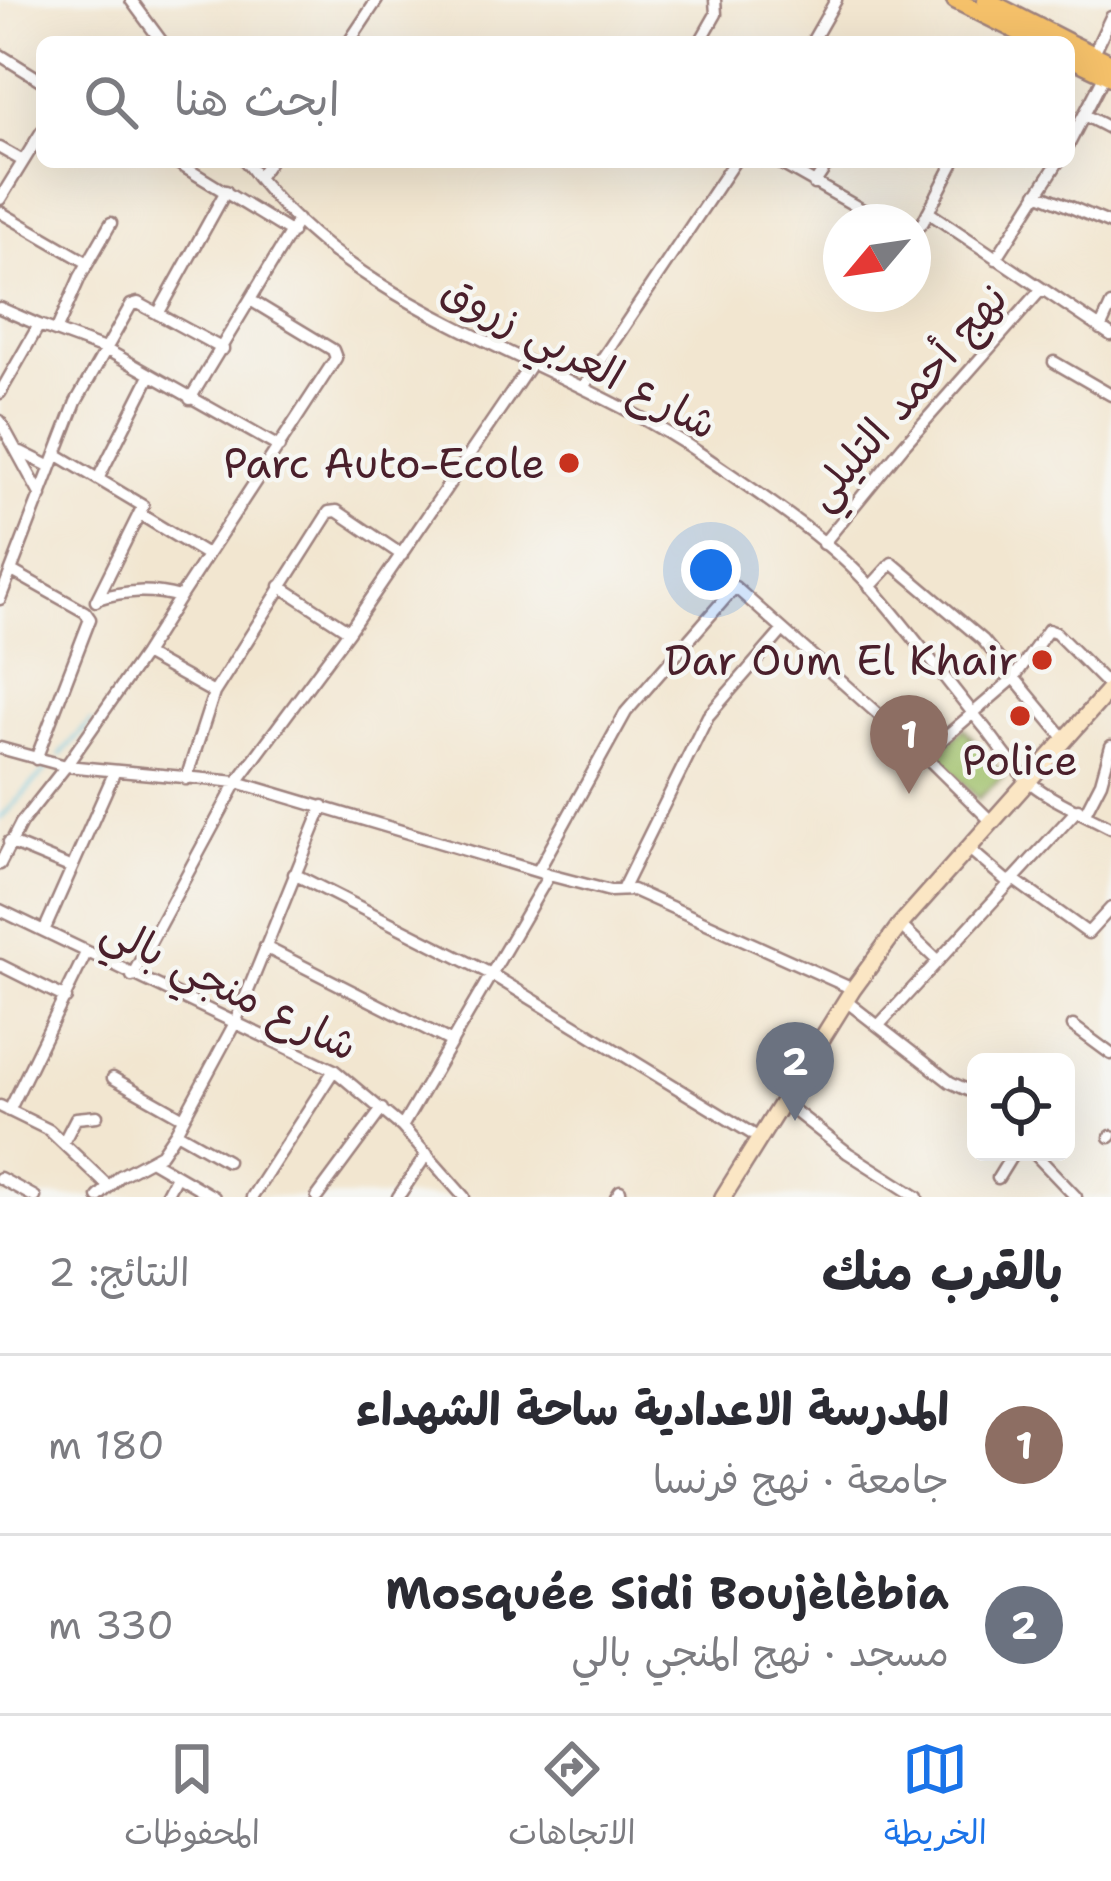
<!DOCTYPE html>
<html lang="ar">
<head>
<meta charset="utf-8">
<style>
  :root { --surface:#fff; --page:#f7f7f7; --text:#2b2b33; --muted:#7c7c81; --line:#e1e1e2; --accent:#1a73e8 }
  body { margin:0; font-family:"Shantell Sans","Playpen Sans Arabic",sans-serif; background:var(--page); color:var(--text); direction:rtl }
  .controls { position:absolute; right:36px; bottom:36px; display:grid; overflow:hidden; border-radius:18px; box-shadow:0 12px 48px #0002 }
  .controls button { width:108px; height:108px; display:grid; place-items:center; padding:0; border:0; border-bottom:3px solid var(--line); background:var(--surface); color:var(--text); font:60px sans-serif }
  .compass { position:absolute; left:823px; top:204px; width:108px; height:108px; border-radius:50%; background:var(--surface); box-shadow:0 12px 48px #0002; rotate:241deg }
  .you { position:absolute; left:711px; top:570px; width:42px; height:42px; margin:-30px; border:9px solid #fff; border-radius:50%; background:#1a73e8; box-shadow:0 0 0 18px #1a73e833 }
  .badge { display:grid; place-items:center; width:78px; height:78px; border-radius:50%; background:var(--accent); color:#fff; font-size:39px; font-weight:700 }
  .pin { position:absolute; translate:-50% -99px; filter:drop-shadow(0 3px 6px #0008) }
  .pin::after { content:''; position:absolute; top:63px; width:42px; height:36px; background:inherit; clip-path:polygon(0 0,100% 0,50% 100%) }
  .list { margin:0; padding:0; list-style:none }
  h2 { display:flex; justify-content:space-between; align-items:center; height:156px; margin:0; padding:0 48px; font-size:51px }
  h2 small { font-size:39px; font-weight:400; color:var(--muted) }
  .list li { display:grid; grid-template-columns:78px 1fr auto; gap:36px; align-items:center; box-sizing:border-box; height:180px; padding:0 48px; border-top:3px solid var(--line) }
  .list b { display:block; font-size:45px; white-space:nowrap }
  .list p { margin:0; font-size:39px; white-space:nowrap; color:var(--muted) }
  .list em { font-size:39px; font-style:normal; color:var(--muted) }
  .icon { flex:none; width:66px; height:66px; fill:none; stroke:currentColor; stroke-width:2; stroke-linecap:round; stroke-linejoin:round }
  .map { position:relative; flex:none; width:1111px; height:1197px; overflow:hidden; direction:ltr }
  .search { position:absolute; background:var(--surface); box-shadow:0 12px 48px #0002; left:36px; right:36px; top:36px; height:132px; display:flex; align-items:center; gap:30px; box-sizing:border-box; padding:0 42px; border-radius:18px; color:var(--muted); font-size:45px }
  .sheet { height:516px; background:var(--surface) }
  nav { display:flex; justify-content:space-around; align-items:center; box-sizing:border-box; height:168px; border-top:3px solid var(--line); background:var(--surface); font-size:33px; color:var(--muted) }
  nav a { display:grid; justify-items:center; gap:6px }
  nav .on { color:var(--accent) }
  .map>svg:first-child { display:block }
</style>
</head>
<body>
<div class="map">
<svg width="1111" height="1197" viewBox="0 0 1111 1197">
  <rect width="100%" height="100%" fill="#f6f6f2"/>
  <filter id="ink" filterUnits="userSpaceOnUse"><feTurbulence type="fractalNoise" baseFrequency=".00833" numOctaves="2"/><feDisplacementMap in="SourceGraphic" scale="24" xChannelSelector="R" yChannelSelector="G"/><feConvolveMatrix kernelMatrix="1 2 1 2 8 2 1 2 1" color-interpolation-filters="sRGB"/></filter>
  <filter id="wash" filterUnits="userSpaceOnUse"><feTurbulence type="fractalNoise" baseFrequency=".004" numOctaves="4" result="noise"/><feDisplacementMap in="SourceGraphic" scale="48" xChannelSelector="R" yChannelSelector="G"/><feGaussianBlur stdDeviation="2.7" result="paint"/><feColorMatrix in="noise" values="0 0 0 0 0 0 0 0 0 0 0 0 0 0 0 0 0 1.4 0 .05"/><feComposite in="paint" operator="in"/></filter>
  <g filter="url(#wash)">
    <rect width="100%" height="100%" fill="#f2e6d0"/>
    <path fill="#9fc069" stroke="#74704a" stroke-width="3" d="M964 728 1004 776 978 799 935 753Z"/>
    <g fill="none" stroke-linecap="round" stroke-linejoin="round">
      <path stroke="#63c6e1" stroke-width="3" d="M60 755 91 721
        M0 819 46 770"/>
    </g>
  </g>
  <g filter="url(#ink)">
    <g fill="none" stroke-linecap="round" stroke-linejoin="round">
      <g stroke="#9e827e" stroke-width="15">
        <path id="street" d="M131 0 162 42
          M349 42 377 0
          M700 42 716 14 715 0
          M812 42 836 0
          M0 55 42 81
          M1093 55 1111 17
          M1086 116 1111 129
          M1069 144 1105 74
          M0 148 23 161
          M176 162 292 233
          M246 162C358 318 556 354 707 458 762 496 826 537 871 587 911 632 947 682 985 728 998 744 1010 763 1025 778 1047 799 1084 813 1111 828
          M778 162 884 222
          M258 178 269 162
          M814 184 829 162
          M1037 193 1111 224
          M0 199 42 131
          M0 212 88 263
          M928 212 1111 335
          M913 232 923 222 954 162
          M996 259 1058 162
          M0 308 39 325
          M158 314 226 191
          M57 329 80 277 111 223
          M1100 329 1111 305
          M1054 362 1111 395
          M584 386 734 162
          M0 393 39 325 107 350 279 447
          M190 399 298 220
          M0 421 41 496
          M21 452 51 467
          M56 454 143 506 96 601
          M99 477 150 376
          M141 515 207 555
          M823 544 903 446 1040 291
          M12 571 85 612 90 619 36 759
          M280 586 349 631
          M870 587 892 563 983 640 1065 739
          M0 599 76 402 131 305 138 303 223 349
          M97 599C126 590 151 589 180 597L336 358 333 350 252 301
          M144 654 180 597
          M0 748 66 766 237 782 549 875 610 891 633 890 853 989
          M924 755 1013 679 1048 630 1056 633 1111 688
          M186 779 214 693 329 512 337 511 402 555
          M1085 813 1101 782 1111 746
          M9 842 72 868
          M968 848 1009 883
          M0 864 21 823 66 766 144 654 214 693
          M538 871 626 712 735 587 924 755 991 821
          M294 874 491 974 759 1138
          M1013 879 1088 933 1111 908
          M622 890 708 716 783 630
          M0 910 334 1070 402 1127 464 1197
          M900 925 938 961
          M44 931 115 771
          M265 947 452 1042
          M0 965 66 998
          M132 976 237 782 349 631 531 364
          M846 1001 950 1082 976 1094
          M879 1025 1078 809
          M1073 1026 1111 1054
          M113 1078 182 1117
          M782 1101 848 1153 917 1197
          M0 1106 49 1130 108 1186
          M9 1111 86 953
          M402 1127 549 875
          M176 1132 227 1161
          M1110 1137 1111 1136
          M63 1143 76 1118 97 1116
          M1033 1152 1076 1197
          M152 1161 214 1197
          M0 1178 35 1197
          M998 1178 1014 1152
          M98 1197 120 1176 161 1154 176 1132 235 1023 323 806
          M165 1197 176 1176
          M252 1197 334 1070
          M317 1197 382 1109
          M398 1197 427 1154
          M616 1197 620 1191"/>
      </g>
      <g stroke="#9e827e" stroke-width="20">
        <path id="secondary" d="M723 1197 853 989 900 925 1111 688"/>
      </g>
      <g stroke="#9e827e" stroke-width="21">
        <path id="primary" d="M955 0 1039 42
          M986 0 1068 42
          M1069 43 1111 63
          M1069 57 1111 77"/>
      </g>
      <use href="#street" stroke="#fff" stroke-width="10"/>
      <use href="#secondary" stroke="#fbe6c4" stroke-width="15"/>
      <use href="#primary" stroke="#f5c16b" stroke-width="16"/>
    </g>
  </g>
  <g fill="#c8321e" stroke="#f6f6f2" stroke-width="4.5">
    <circle cx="569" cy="463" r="12"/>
    <circle cx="1042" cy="660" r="12"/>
    <circle cx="1020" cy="716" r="12"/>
  </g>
  <g text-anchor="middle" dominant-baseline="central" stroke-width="9" stroke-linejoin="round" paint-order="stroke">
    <g font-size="42" fill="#4a1f2b" stroke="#f6f6f2">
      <text transform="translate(580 356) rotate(28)">شارع العربي زروق</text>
      <text transform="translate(906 396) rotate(-49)">نهج أحمد التليلي</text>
      <text transform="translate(230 987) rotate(26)">شارع منجي بالي</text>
    </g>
    <g font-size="42" fill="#4a1f2b" stroke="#f6f6f2" text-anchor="end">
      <text x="545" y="463">Parc Auto-Ecole</text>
      <text x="1018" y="660">Dar Oum El Khair</text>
      <text x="1020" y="760" text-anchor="middle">Police</text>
    </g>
  </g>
</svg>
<div class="controls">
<button><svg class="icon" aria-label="locate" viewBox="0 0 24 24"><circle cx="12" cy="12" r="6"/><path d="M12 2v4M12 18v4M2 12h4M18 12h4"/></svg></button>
</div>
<svg class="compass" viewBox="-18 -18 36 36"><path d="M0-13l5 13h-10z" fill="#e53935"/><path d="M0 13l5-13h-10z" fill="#7c7c81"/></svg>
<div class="you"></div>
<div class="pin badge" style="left:909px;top:794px;background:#8d6e63">1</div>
<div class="pin badge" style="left:795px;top:1121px;background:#6b7280">2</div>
<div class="search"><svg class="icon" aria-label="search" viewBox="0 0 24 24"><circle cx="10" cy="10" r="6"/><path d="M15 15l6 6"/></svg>ابحث هنا</div>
</div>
<section class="sheet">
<h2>بالقرب منك<small>النتائج: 2</small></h2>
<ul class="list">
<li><span class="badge" style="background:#8d6e63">1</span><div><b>المدرسة الاعدادية ساحة الشهداء</b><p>جامعة · نهج فرنسا</p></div><em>180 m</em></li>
<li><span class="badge" style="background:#6b7280">2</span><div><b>Mosquée Sidi Boujèlèbia</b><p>مسجد · نهج المنجي بالي</p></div><em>330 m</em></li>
</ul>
</section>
<nav>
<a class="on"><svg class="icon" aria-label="map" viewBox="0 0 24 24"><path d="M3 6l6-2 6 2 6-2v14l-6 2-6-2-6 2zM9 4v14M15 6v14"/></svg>الخريطة</a>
<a><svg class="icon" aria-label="directions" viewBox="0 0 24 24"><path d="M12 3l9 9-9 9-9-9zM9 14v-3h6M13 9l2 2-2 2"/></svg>الاتجاهات</a>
<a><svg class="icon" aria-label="saved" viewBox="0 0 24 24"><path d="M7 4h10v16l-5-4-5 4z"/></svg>المحفوظات</a>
</nav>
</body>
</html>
